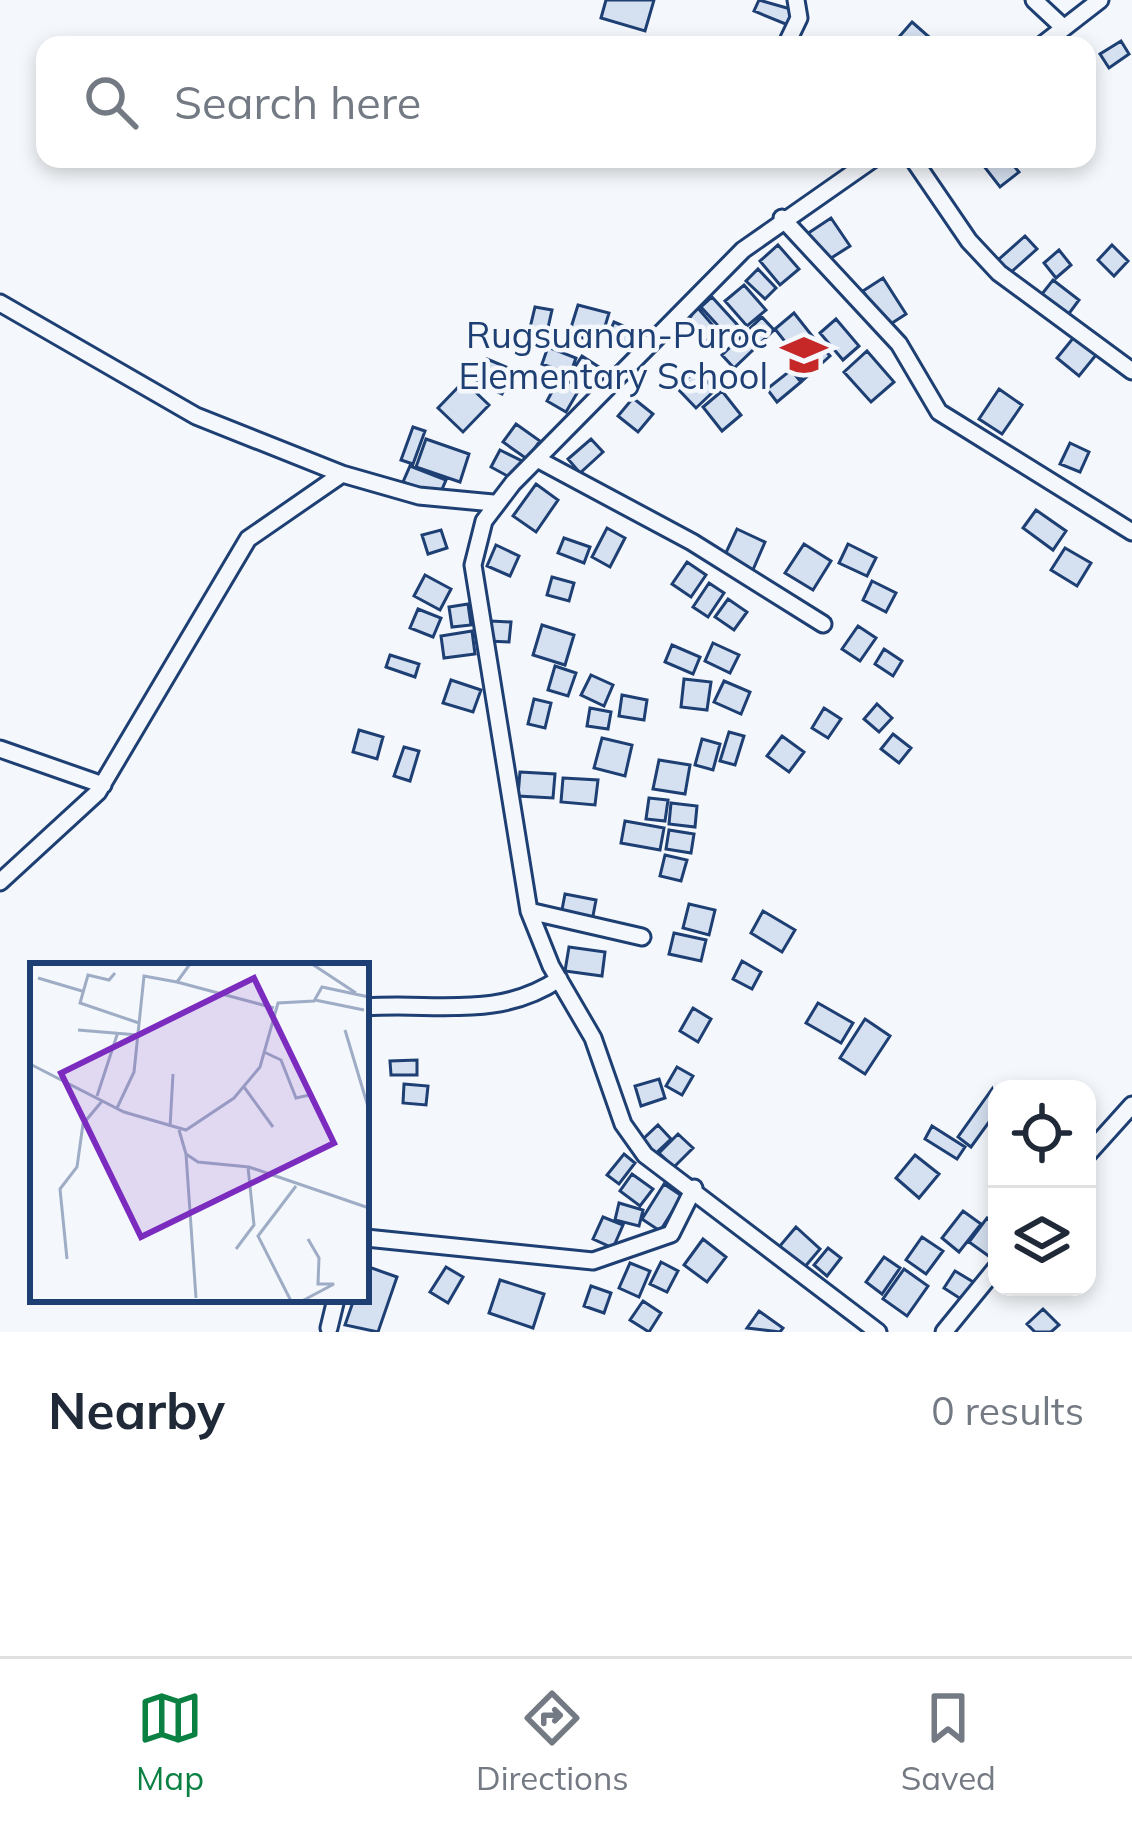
<!DOCTYPE html>
<html lang="en">
<head>
<meta charset="utf-8">
<style>
  :root { --surface:#fff; --page:#f2f2f3; --text:#1f2937; --muted:#747a83; --line:#e0e1e3; --accent:#0b8043 }
  body { margin:0; font-family:Mulish,sans-serif; background:var(--page); color:var(--text) }
  .controls { position:absolute; right:36px; bottom:36px; display:grid; overflow:hidden; border-radius:24px; box-shadow:0 6px 18px #0003 }
  .controls button { width:108px; height:108px; display:grid; place-items:center; padding:0; border:0; border-bottom:3px solid var(--line); background:var(--surface); color:var(--text); font:60px sans-serif }
  .list { margin:0; padding:0; list-style:none }
  h2 { display:flex; justify-content:space-between; align-items:center; height:156px; margin:0; padding:0 48px; font-size:51px }
  h2 small { font-size:39px; font-weight:400; color:var(--muted) }
  .icon { flex:none; width:66px; height:66px; fill:none; stroke:currentColor; stroke-width:2; stroke-linecap:round; stroke-linejoin:round }
  .map { position:relative; flex:none; width:1132px; height:1332px; overflow:hidden }
  .search { position:absolute; background:var(--surface); box-shadow:0 6px 18px #0003; left:36px; right:36px; top:36px; height:132px; display:flex; align-items:center; gap:30px; box-sizing:border-box; padding:0 42px; border-radius:24px; color:var(--muted); font-size:45px }
  .sheet { height:324px; background:var(--surface) }
  nav { display:flex; justify-content:space-around; align-items:center; box-sizing:border-box; height:168px; border-top:3px solid var(--line); background:var(--surface); font-size:33px; color:var(--muted) }
  nav a { display:grid; justify-items:center; gap:6px }
  nav .on { color:var(--accent) }
  .map>svg:first-child { display:block }
</style>
</head>
<body>
<div class="map">
<svg width="1132" height="1332" viewBox="0 0 1132 1332">
  <rect width="100%" height="100%" fill="#f4f7fb"/>
  <path fill="#d5e0f0" stroke="#1d3f73" stroke-width="3" d="M606 0H654L645 31 601 18Z
    M759 0 794 10 788 25 754 11Z
    M912 22 936 43 934 45H892Z
    M1121 41 1129 54 1109 68 1100 54Z
    M990 159H1008L1019 172 1000 187 983 165Z
    M831 218 850 246 825 262 807 234Z
    M1025 236 1037 249 1010 273 998 260Z
    M778 245 799 269 780 285 760 261Z
    M1112 245 1128 261 1114 276 1098 260Z
    M1059 250 1071 265 1056 278 1044 263Z
    M758 269 776 288 765 299 746 281Z
    M883 278 906 314 886 327 863 291Z
    M1053 280 1079 300 1065 319 1038 299Z
    M744 285 766 310 747 326 725 301Z
    M712 297 742 330 731 340 701 307Z
    M578 305 609 313 600 343 569 334Z
    M535 307 552 310 547 332 530 328Z
    M697 307 722 336 711 345 687 322Z
    M794 313 817 342 798 358 775 329Z
    M762 317 774 330 734 368 722 355Z
    M836 319 859 346 843 360 820 333Z
    M614 322 644 335 637 349 608 336Z
    M1074 337 1096 355 1079 376 1057 358Z
    M819 344 830 356 803 380 793 368Z
    M548 347 576 358 570 374 542 364Z
    M867 351 894 382 871 402 844 372Z
    M582 356 613 376 602 393 571 373Z
    M487 359 513 370 502 394 477 382Z
    M696 370 715 390 696 408 677 388Z
    M791 370 801 382 777 402 767 389Z
    M560 377 580 388 566 412 547 401Z
    M464 381 489 405 463 432 438 408Z
    M999 389 1022 405 1002 434 979 419Z
    M722 391 741 415 722 431 703 407Z
    M633 398 653 414 638 432 618 416Z
    M516 424 540 441 527 459 503 442Z
    M413 427 425 431 413 464 401 460Z
    M426 439 469 454 460 482 416 467Z
    M591 439 603 452 580 473 568 459Z
    M1070 443 1089 452 1080 472 1060 464Z
    M500 450 522 461 513 479 491 467Z
    M410 466 446 480 439 496 403 482Z
    M536 484 558 500 536 532 513 516Z
    M1036 510 1066 531 1053 550 1023 528Z
    M607 528 625 538 610 567 592 557Z
    M737 529 765 542 752 572 723 559Z
    M441 530 447 548 428 554 422 535Z
    M564 538 590 547 584 563 558 553Z
    M804 544 831 561 813 590 785 573Z
    M848 544 876 558 867 576 839 563Z
    M496 545 519 556 510 576 487 566Z
    M1065 548 1091 563 1077 586 1051 570Z
    M687 562 706 575 691 597 672 584Z
    M425 575 451 589 440 610 414 596Z
    M552 577 574 583 569 601 547 595Z
    M872 581 896 593 886 612 863 600Z
    M709 583 724 593 708 617 693 607Z
    M728 599 747 612 734 630 715 617Z
    M468 604 471 625 452 627 449 607Z
    M418 609 441 618 433 637 410 628Z
    M490 621 511 622 509 642 488 641Z
    M542 625 574 635 565 665 533 655Z
    M858 626 876 638 860 661 842 649Z
    M472 631 475 654 444 658 441 636Z
    M713 643 739 655 730 673 705 661Z
    M672 645 700 657 693 674 665 662Z
    M884 649 902 661 893 676 875 664Z
    M390 655 419 664 415 677 386 667Z
    M555 666 576 673 568 696 548 690Z
    M591 675 613 685 604 706 581 695Z
    M684 679 711 682 707 710 681 707Z
    M451 680 481 690 473 712 443 703Z
    M724 681 750 692 741 714 714 702Z
    M622 695 647 700 644 720 619 716Z
    M534 699 551 703 545 728 528 724Z
    M877 704 892 718 879 732 864 719Z
    M590 708 611 712 608 729 587 726Z
    M824 708 841 719 828 738 812 728Z
    M359 730 383 737 377 759 353 752Z
    M729 732 744 736 735 765 720 761Z
    M893 734 911 748 899 763 881 749Z
    M782 736 804 752 789 772 767 756Z
    M602 738 632 745 625 776 594 768Z
    M702 739 720 744 713 770 695 765Z
    M404 747 419 751 410 781 394 776Z
    M659 760 690 765 685 794 653 789Z
    M520 772 555 774 553 798 518 796Z
    M563 778 598 780 595 805 561 802Z
    M649 798 668 800 665 821 646 819Z
    M671 803 697 806 695 827 669 824Z
    M625 821 664 828 660 850 621 843Z
    M669 830 694 834 691 853 666 849Z
    M665 855 687 860 681 881 660 876Z
    M565 894 596 900 592 921 561 915Z
    M689 904 715 910 709 935 683 928Z
    M763 911 795 930 782 952 751 933Z
    M674 933 706 940 701 961 669 954Z
    M569 947 605 952 602 976 565 971Z
    M742 961 761 972 752 989 733 979Z
    M818 1003 853 1023 841 1043 806 1023Z
    M693 1008 711 1019 698 1042 680 1031Z
    M865 1019 890 1036 865 1074 840 1058Z
    M417 1060V1075H391L390 1061Z
    M677 1067 693 1076 682 1095 666 1086Z
    M659 1079 665 1098 641 1106 635 1086Z
    M404 1084 428 1086 426 1105 403 1103Z
    M992 1089 997 1111 971 1147 958 1137Z
    M658 1125 671 1139 655 1154 642 1140Z
    M932 1126 965 1147 957 1159 925 1139Z
    M678 1134 693 1148 674 1167 659 1153Z
    M624 1154 635 1163 619 1184 607 1175Z
    M915 1155 939 1174 919 1198 896 1178Z
    M632 1174 653 1189 640 1206 620 1191Z
    M664 1184 682 1196 660 1231 642 1219Z
    M619 1203 643 1210 639 1226 615 1220Z
    M963 1211 981 1224 959 1252 942 1238Z
    M603 1217 623 1225 613 1248 593 1239Z
    M987 1218 997 1225V1262L969 1242Z
    M796 1227 820 1249 803 1269 779 1247Z
    M922 1237 943 1251 926 1274 906 1260Z
    M703 1239 726 1257 707 1282 684 1265Z
    M828 1248 841 1258 827 1276 814 1265Z
    M884 1257 900 1268 882 1294 866 1282Z
    M661 1262 678 1271 667 1292 650 1284Z
    M630 1263 650 1271 639 1297 619 1288Z
    M366 1266 397 1277 378 1332 345 1325 354 1299H366Z
    M446 1267 463 1277 448 1303 430 1292Z
    M904 1269 928 1286 907 1316 883 1299Z
    M955 1271 975 1283 964 1301 944 1288Z
    M500 1280 544 1294 533 1328 489 1313Z
    M591 1286 611 1293 604 1313 584 1306Z
    M643 1301 661 1313 649 1332 630 1320Z
    M1043 1309 1059 1325 1051 1332H1035L1027 1324Z
    M759 1311 783 1328 780 1332 747 1328Z"/>
  <g fill="none" stroke-linecap="round" stroke-linejoin="round">
    <g stroke="#1d3f73" stroke-width="21">
      <path id="minor" d="M1034 0 1064 28
        M786 45 799 18 796 0
        M1042 45 1100 0
        M873 159 743 250 513 483 484 521 473 565 529 911 551 966 593 1038 623 1124 645 1155 878 1332
        M913 159 969 241 999 273 1132 371
        M782 218 899 344 939 412 1132 532
        M0 303 196 416 342 474
        M537 459 692 542 823 624
        M0 749 103 785
        M0 882 98 792 248 539 342 474 419 496 493 503
        M529 911 642 937
        M366 1007C435 1002 498 1020 559 979
        M1087 1155 1132 1105
        M366 1238 593 1261 671 1234 694 1188
        M329 1328 336 1299
        M944 1332 997 1267"/>
    </g>
    <use href="#minor" stroke="#f4f7fb" stroke-width="15"/>
  </g>
  <defs>
    <g id="school-bare" transform="scale(3.6)"><path d="M0-5L7-2L0 1L-7-2ZM-4 1L0 2.5L4 1V4Q0 6-4 4Z" fill="#c62828" stroke="#f4f7fb" stroke-width="2.5" paint-order="stroke"/></g>
  </defs>
  <g fill-rule="evenodd">
    <use href="#school-bare" x="804" y="355"/>
  </g>
  <g text-anchor="middle" dominant-baseline="central" stroke-width="9" stroke-linejoin="round" paint-order="stroke">
    <g font-size="36" fill="#1d3f73" stroke="#f4f7fb" text-anchor="end">
      <text x="768" y="334">Rugsuanan-Puroc<tspan x="768" dy="41">Elementary School</tspan></text>
    </g>
  </g>
  <g transform="translate(30 963)">
    <rect width="339" height="339" fill="#f4f7fb"/>
    <path fill="none" stroke="#9eadc5" stroke-width="3" d="M282 1 326 30M85 10 79 17 58 12 50 40 109 60M8 15 52 28M147 19 244 45M285 37 334 47M48 67 108 72M315 67 339 147M234 89 251 97 266 135 280 132M0 101 94 149 156 167 204 135 230 104 248 40 284 38 292 24 339 34M214 124 243 164M67 133 88 69M87 145 104 109 114 13 147 19 160 1M140 164 143 111M149 167 156 191 168 199 219 204 339 245M156 191 166 335M206 286 224 262 218 204M37 296 30 226 47 204 53 161 73 137M261 338 228 273 266 223M272 338 304 321H288L289 295 278 276"/>
    <path fill="#7b2cbf" fill-opacity="0.15" stroke="#7b2cbf" stroke-width="6" d="M224 15 304 180 111 274 31 110Z"/>
    <rect width="339" height="339" fill="none" stroke="#1d3f73" stroke-width="6"/>
  </g>
</svg>
<div class="controls">
<button><svg class="icon" aria-label="locate" viewBox="0 0 24 24"><circle cx="12" cy="12" r="6"/><path d="M12 2v4M12 18v4M2 12h4M18 12h4"/></svg></button>
<button><svg class="icon" aria-label="layers" viewBox="0 0 24 24"><path d="M12 4l9 5-9 5-9-5zM3 14l9 5 9-5"/></svg></button>
</div>
<div class="search"><svg class="icon" aria-label="search" viewBox="0 0 24 24"><circle cx="10" cy="10" r="6"/><path d="M15 15l6 6"/></svg>Search here</div>
</div>
<section class="sheet">
<h2>Nearby<small>0 results</small></h2>
<ul class="list">
</ul>
</section>
<nav>
<a class="on"><svg class="icon" aria-label="map" viewBox="0 0 24 24"><path d="M3 6l6-2 6 2 6-2v14l-6 2-6-2-6 2zM9 4v14M15 6v14"/></svg>Map</a>
<a><svg class="icon" aria-label="directions" viewBox="0 0 24 24"><path d="M12 3l9 9-9 9-9-9zM9 14v-3h6M13 9l2 2-2 2"/></svg>Directions</a>
<a><svg class="icon" aria-label="saved" viewBox="0 0 24 24"><path d="M7 4h10v16l-5-4-5 4z"/></svg>Saved</a>
</nav>
</body>
</html>
